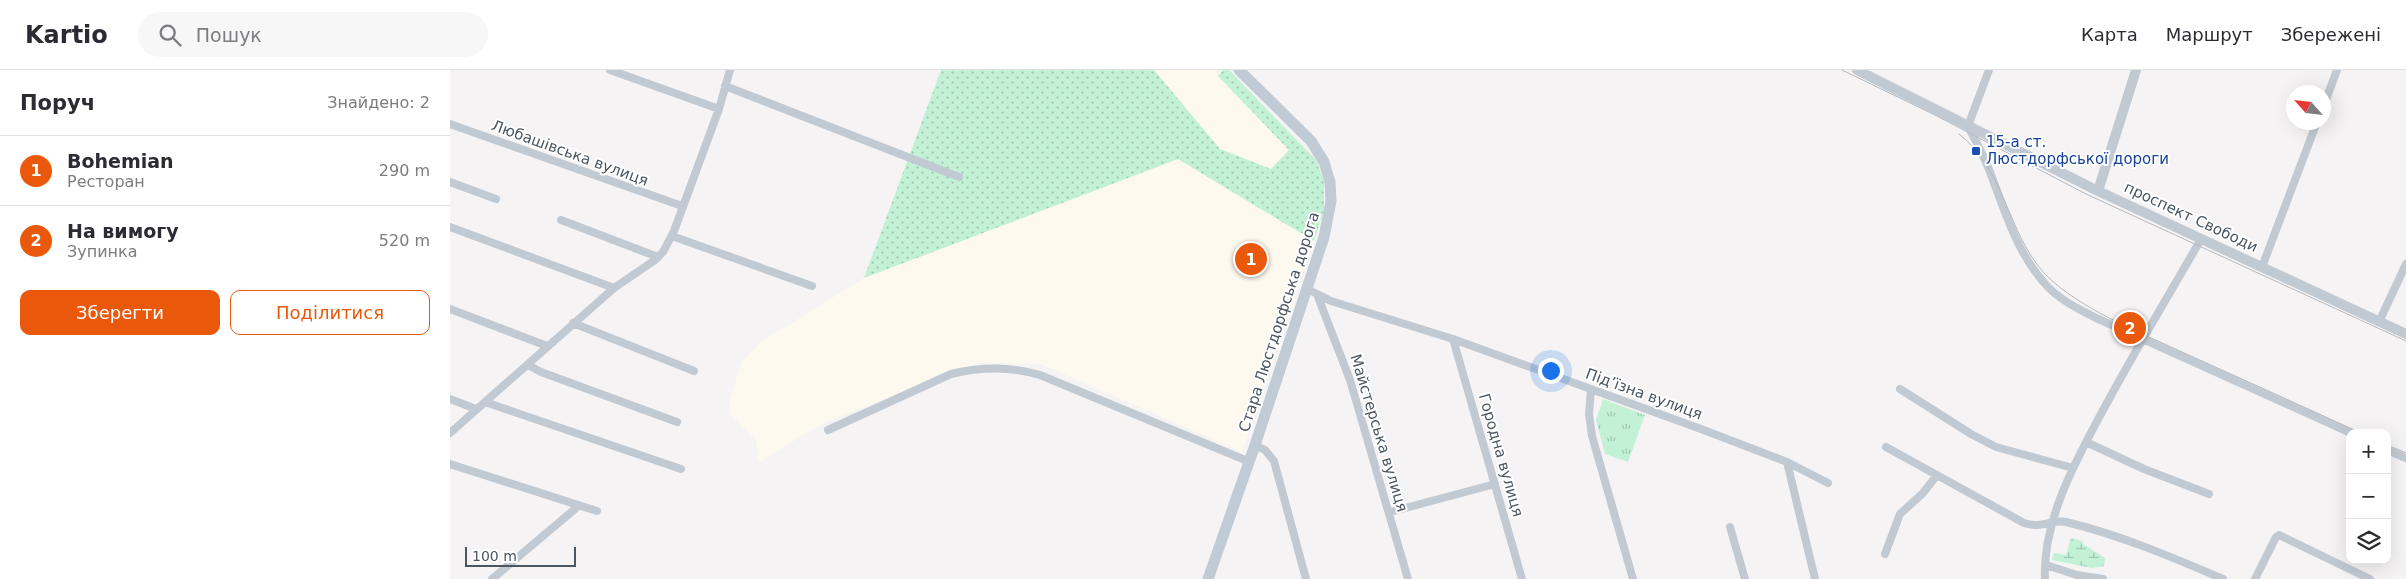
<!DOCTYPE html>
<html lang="uk">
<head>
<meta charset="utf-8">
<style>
  :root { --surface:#fff; --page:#f7f7f7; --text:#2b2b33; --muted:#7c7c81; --line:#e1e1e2; --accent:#ea580c }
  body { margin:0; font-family:"DejaVu Sans",sans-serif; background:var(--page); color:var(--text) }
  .controls { position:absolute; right:15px; bottom:15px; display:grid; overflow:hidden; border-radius:10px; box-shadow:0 5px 20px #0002 }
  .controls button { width:45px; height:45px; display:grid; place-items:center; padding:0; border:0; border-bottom:1px solid var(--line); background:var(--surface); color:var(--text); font:25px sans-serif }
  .compass { position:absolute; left:1836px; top:15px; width:45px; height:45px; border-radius:50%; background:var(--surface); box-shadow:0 5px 20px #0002; rotate:297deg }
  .scale { position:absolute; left:15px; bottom:12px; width:111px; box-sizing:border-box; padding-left:5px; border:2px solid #4a5661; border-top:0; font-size:14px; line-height:18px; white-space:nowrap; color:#4a5661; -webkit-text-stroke:4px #fff; paint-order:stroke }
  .you { position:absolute; left:1100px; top:300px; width:18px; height:18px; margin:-12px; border:4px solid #fff; border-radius:50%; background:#1a73e8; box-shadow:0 0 0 8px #1a73e833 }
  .badge { display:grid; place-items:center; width:32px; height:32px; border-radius:50%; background:var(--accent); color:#fff; font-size:16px; font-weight:700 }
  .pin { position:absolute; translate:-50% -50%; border:2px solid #fff; box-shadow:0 1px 5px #0006 }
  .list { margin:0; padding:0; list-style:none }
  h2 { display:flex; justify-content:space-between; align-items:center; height:65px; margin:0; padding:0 20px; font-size:21px }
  h2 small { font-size:16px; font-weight:400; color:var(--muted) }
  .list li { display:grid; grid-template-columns:32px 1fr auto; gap:15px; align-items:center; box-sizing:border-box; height:70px; padding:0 20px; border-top:1px solid var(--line) }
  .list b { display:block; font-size:19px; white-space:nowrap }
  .list p { margin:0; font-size:16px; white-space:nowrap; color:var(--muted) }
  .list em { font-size:16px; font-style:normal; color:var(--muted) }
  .actions { display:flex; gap:10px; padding:15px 20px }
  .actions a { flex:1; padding:11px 0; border:1px solid var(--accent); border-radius:10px; text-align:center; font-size:18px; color:var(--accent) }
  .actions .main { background:var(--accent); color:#fff }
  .icon { flex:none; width:28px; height:28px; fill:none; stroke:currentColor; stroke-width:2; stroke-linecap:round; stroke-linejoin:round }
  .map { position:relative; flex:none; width:1956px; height:509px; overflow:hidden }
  header { display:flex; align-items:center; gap:30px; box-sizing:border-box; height:70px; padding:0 25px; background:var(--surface); border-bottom:1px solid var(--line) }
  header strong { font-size:24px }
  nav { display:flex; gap:28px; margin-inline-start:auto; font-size:18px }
  .search { width:350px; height:45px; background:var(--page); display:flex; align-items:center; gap:12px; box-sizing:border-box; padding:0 18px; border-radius:28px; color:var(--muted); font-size:19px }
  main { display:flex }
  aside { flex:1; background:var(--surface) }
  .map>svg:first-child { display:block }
</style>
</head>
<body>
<header>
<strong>Kartio</strong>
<div class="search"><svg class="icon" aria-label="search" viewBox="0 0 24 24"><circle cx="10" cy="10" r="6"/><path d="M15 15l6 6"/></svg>Пошук</div>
<nav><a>Карта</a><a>Маршрут</a><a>Збережені</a></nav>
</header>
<main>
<aside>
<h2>Поруч<small>Знайдено: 2</small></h2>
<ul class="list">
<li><span class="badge">1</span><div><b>Bohemian</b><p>Ресторан</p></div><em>290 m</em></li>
<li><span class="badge">2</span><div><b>На вимогу</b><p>Зупинка</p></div><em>520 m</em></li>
</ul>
<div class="actions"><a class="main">Зберегти</a><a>Поділитися</a></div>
</aside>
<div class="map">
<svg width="1956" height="509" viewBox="0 0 1956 509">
  <defs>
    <pattern id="grass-dots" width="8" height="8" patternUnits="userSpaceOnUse" patternTransform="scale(1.25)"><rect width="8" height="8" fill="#c3f1d5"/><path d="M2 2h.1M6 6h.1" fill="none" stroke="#a0c6b0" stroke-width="1.8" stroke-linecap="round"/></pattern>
    <pattern id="wetland-marsh" width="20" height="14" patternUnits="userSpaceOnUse" patternTransform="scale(1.25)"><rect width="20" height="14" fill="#c3f1d5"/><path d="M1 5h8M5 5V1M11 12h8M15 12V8" fill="none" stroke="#a0c6b0"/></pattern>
    <pattern id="park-tufts" width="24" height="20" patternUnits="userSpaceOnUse" patternTransform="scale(1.25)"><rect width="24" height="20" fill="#c3f1d5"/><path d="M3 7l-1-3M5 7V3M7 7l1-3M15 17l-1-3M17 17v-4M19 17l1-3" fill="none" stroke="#a0c6b0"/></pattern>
  </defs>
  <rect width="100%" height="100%" fill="#f5f3f3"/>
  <path fill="#fdf9ef" d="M704 0H764L839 80 821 99 770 79Z
    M728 89 864 171 792 382 591 294 529 293 373 353 309 392 306 370 280 344V329L292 291 311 272 414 208Z"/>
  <path fill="url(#grass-dots)" d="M491 0H704L770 79 821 99 839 80 768 6 773 0H779L866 90 874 111V140L864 171 728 89 414 208Z"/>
  <path fill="url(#wetland-marsh)" d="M1621 468 1632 471 1633 474 1655 488 1654 496 1642 498 1602 490 1604 483 1616 485Z"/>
  <path fill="url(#park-tufts)" d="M1153 329 1195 345 1178 392 1155 384 1146 350Z"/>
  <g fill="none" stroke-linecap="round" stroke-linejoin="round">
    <path stroke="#c1cad2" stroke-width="8" d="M160 0 269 39
      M1539 0 1518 56C1525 69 1532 83 1538 97 1555 140 1566 184 1599 218 1612 231 1629 239 1644 247L1901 363
      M275 16 509 107
      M1874 35 1887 0
      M0 54 232 136
      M0 112 46 129
      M111 150 208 187
      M0 157 164 218
      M222 166 362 216
      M1812 197 1867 52
      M857 219 881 231 1003 269 1251 359 1337 392 1378 413
      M868 227 900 310 958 509
      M0 239 97 276
      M1929 252 1956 194
      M123 253 244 301
      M1003 269 1072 509
      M78 295 91 302 227 352
      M1450 319 1521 364 1546 377 1623 398
      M1141 320 1139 344 1142 366 1183 509
      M0 329 26 339
      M35 332 231 399
      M378 360 501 304C531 297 560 296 590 305L800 392
      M0 363 164 218 205 190 213 182 224 161 269 39 280 0
      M1636 372 1694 399 1759 424
      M805 375 815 380 824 391 856 509
      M1436 377 1574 453C1593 459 1601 449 1616 452 1670 465 1722 487 1773 509
      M1937 380 1956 388
      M1337 392 1365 509
      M0 394 147 441
      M940 442 1045 414
      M1280 457 1295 509
      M1435 484 1450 444 1473 423 1487 405
      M1596 495 1627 505 1653 509
      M42 509 125 439 127 435
      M1595 509C1592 448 1630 383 1658 331 1688 276 1720 223 1751 169
      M1805 509 1826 467 1829 465 1920 509"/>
    <path stroke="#c1cad2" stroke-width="10" d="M1407 0 1648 121 1956 264
      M1648 121 1686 0"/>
    <path stroke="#c1cbd6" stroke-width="11" d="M758 509 805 375 874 167 881 131 880 112 874 92 861 71 789 0"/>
    <path stroke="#b5b8bd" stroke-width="1" d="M1392 0 1485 45 1636 124 1956 271
      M1509 64C1555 99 1557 163 1595 204 1628 238 1689 262 1732 282 1792 309 1852 336 1911 363
      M1937 375 1956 383"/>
  </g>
  <rect fill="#1a4fb4" stroke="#fff" stroke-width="2" x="1521" y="76" width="10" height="10" rx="2.5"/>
  <g text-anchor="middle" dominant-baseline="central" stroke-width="4" stroke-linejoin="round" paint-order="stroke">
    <g font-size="15" fill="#164399" stroke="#fff" text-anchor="start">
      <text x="1536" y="72">15-а ст.<tspan x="1536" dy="17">Люстдорфської дороги</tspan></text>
    </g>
    <g font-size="15" fill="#4a5661" stroke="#fff">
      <text transform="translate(120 83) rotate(20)">Любашівська вулиця</text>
      <text transform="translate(1741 147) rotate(25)">проспект Свободи</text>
      <text transform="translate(829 252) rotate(-72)">Стара Люстдорфська дорога</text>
      <text transform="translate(1194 324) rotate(20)">Підʼїзна вулиця</text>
      <text transform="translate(929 363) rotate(73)">Майстерська вулиця</text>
      <text transform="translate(1051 385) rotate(74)">Городна вулиця</text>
    </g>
  </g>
</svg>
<div class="controls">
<button>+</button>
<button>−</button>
<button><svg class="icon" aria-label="layers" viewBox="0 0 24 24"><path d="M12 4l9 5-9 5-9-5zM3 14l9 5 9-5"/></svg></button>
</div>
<svg class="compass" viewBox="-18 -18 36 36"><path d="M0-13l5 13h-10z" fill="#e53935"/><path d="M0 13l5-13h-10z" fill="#7c7c81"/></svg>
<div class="scale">100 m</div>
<div class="you"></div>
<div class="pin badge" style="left:801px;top:189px">1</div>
<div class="pin badge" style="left:1680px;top:258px">2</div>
</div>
</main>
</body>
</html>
